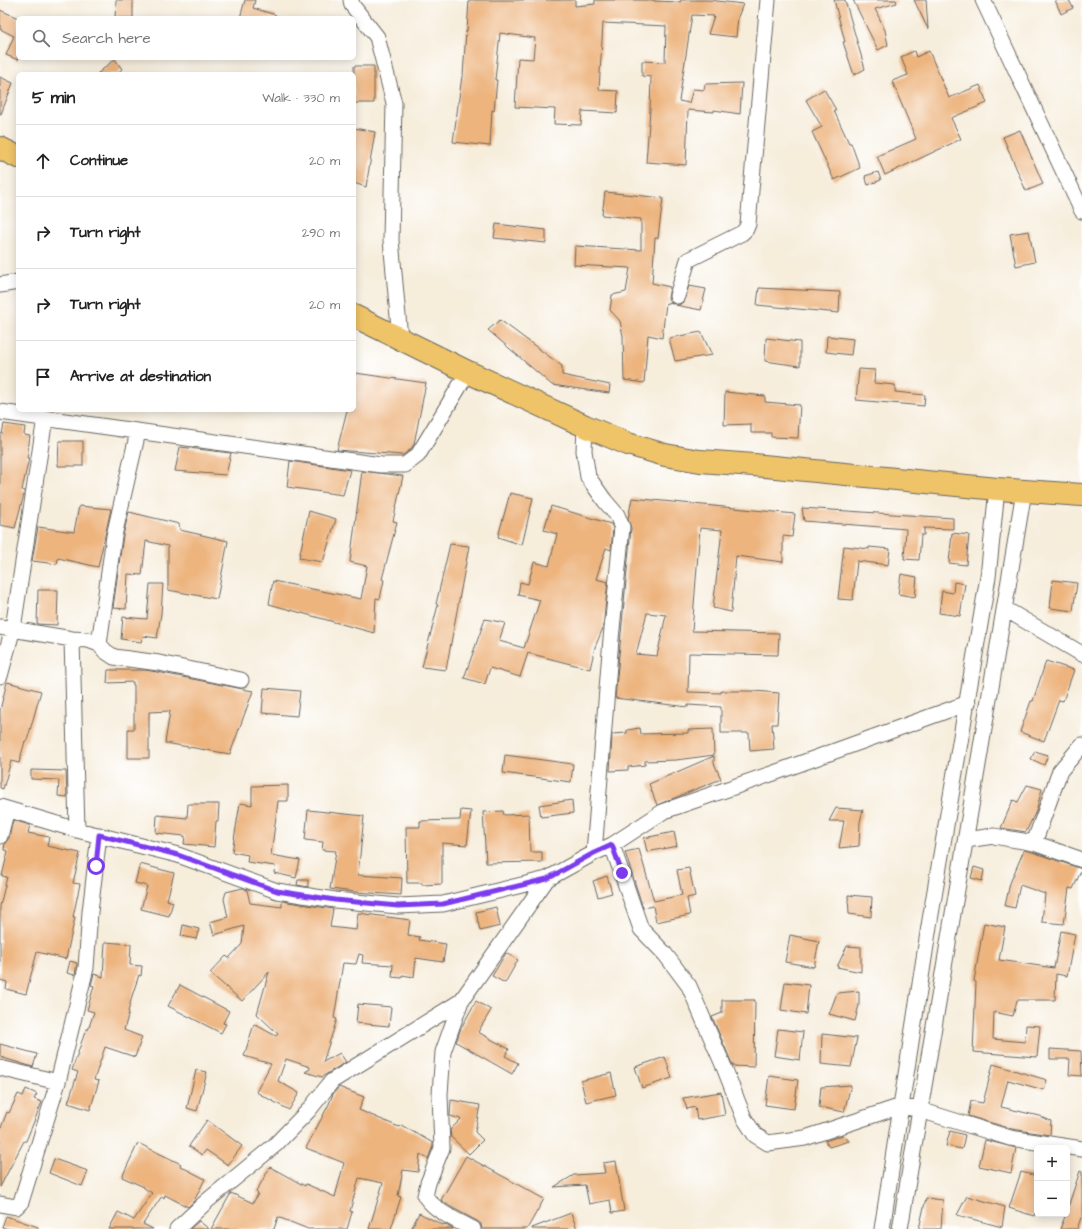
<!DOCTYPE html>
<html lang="en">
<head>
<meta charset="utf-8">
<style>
  :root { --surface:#fff; --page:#f6f6f6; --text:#222; --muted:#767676; --line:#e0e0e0 }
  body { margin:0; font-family:"Architects Daughter",sans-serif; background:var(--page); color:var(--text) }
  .controls { position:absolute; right:12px; bottom:12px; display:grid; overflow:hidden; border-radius:6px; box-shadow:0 2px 10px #0003 }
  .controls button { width:36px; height:36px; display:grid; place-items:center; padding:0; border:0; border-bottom:1px solid var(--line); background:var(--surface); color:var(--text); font:20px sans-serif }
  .stop { position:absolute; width:12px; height:12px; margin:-9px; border:3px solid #7c3aed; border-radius:50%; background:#fff }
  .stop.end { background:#7c3aed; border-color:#fff; box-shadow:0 1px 4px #0008 }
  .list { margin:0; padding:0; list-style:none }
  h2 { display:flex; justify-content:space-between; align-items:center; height:52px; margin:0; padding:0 16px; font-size:17px }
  h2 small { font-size:13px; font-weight:400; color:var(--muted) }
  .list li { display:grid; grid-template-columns:26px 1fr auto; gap:12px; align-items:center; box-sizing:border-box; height:72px; padding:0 16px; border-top:1px solid var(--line) }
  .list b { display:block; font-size:15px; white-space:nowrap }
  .list em { font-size:13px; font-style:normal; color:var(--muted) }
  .icon { flex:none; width:22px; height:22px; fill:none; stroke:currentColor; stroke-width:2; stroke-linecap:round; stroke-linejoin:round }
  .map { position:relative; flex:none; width:1082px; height:1229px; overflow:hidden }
  .search { position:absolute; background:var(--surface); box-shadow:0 2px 10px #0003; left:16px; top:16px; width:340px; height:44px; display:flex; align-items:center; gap:10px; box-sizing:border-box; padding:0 14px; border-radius:6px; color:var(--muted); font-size:15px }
  .panel { position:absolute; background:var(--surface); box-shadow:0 2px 10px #0003; left:16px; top:72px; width:340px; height:340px; border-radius:6px }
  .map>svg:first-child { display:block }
</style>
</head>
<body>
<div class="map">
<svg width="1082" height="1229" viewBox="0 0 1082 1229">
  <rect width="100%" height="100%" fill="#fff"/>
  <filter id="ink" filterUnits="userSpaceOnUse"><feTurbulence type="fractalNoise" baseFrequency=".025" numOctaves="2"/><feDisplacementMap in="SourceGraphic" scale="8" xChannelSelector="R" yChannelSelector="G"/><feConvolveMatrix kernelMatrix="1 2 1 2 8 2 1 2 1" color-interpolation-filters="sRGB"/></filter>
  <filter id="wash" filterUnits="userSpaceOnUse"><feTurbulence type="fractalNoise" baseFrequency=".012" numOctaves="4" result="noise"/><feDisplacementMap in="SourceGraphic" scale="16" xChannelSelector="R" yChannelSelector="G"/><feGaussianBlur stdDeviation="0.9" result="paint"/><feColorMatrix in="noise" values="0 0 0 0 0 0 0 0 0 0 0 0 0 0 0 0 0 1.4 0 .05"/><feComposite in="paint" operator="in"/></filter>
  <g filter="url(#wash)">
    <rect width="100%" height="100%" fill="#f6eddb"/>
    <g id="blocks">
      <path fill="#edb47e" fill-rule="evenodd" d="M116 0H133V18H115Z
        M245 0H255L253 8 276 15V18H240Z
        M469 0H575V6L595 4V0H654V1L680 2 681 0H709L743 4 738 17 736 37 708 34 714 16 692 15 679 101 689 103 693 89 704 90 705 84 742 83 740 114 714 110V112L688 110 686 165 646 162 650 110 651 77 642 76V61L665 62 666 26 603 23 599 90 618 91 617 113 582 111 581 125 554 124 555 109 515 107 518 58 533 59 535 38 500 33 495 80H497L494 111 492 110 490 146 453 142 462 76H463L466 31H467Z
        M834 0H845L865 69 854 75 843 42H845Z
        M853 0H896L897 3 875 9 885 30 888 45 878 50Z
        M914 0H926L928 29Z
        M1055 0H1069L1073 8 1061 14Z
        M0 10 18 18V60L6 55 14 36 0 29Z
        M914 51 916 57 929 51 949 98 980 85 987 103 951 118 961 139 885 175 877 156 916 139 892 81 908 75 901 57Z
        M115 59 122 69 117 74H97Z
        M354 66H374V103H354Z
        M0 77 13 83 1 114H0Z
        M824 89 836 110 834 111 849 143H851L860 168 834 180 812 132 822 127 806 100Z
        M354 128 375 132 366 187 354 183Z
        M1020 130 1043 184 1026 191 1003 137Z
        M878 172 881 180 868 185 865 176Z
        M605 192 663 198 658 238H655L652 283 670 287 668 298 670 302 674 304 666 303 662 338 648 335 644 383 624 380 623 336 620 321 610 310 612 295 626 292 630 268 574 265 575 246 641 250V219L602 215Z
        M496 224 546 230V243L494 238Z
        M1029 231 1035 262 1016 266 1010 234Z
        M689 286 706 289 701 310 675 305H679L683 302Z
        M759 288 840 292 839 313 757 305Z
        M500 320 562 366V375L610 385 609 393 552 385 488 330Z
        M701 332 712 355 675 361 669 338Z
        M827 336 853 339 851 355 826 352Z
        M766 338 800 342V366L765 361Z
        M859 369 875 370 874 383 895 385V392L925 395 924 406 856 400Z
        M355 373 426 383 414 444 411 449 403 455 337 450 347 410H354V378Z
        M725 392 765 396V402L800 405 798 438 771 437V433H751V424L724 425Z
        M4 424 25 427 24 435 30 436 27 458H29L22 490 25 491 24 494 15 528 0 525V433L2 434Z
        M59 441H83V466H58Z
        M180 447 231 453 226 475 175 471Z
        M290 461 350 470 343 495 287 487Z
        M362 471 403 476 393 521 397 522 382 579 384 580 380 599 376 598 374 633 269 604 273 581 361 599 367 566 350 562Z
        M510 493 533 498 522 545 498 537Z
        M632 498 795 514 792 537 783 536V562L736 556 731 612 713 608 722 530 700 528 692 631 779 633 778 655 689 653 688 692 721 693V691H754L779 693 777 724H772L774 749 750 751 749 733H721V707L688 705V707L615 698 631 528 628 519ZM647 613 666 615 657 656 636 654Z
        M79 506 111 509 98 567 58 558 57 564 32 561 38 527 74 532Z
        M551 506 611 524 613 528 611 550 606 548 596 579 608 582 603 628 595 647 590 669 528 653 520 677 490 668 485 684 464 678 485 619 505 623 499 641 524 648 540 600 518 595 520 582 528 584 534 562 549 566 557 534 544 530Z
        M802 508 953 518V529L924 528V535H921L919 560 904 559 906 529 804 521Z
        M309 511 336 519 323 562 299 558Z
        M129 512 179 524 180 530 228 541 217 599 168 590V546L146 541 142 575 128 574 126 609 113 608 123 535Z
        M952 533 969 535 966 565 949 563Z
        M450 544 469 546 446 670 422 667 438 605 436 604Z
        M844 546 869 549V547L890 549 888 565 857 561 853 600 838 599Z
        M901 574 917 577 915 597 898 594Z
        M1053 580 1077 583 1073 611 1050 608Z
        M954 582 965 584 960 616 939 613 942 591 953 593Z
        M150 584H163L161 614 157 638 143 636 141 642 121 639 123 617 147 619Z
        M38 590H58L57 625 37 624Z
        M1046 661 1074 670 1063 701 1059 700 1044 741 1020 732 1031 701H1033Z
        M108 670H145L157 672 253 691 230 754 165 743 170 711 149 712V758H128V729H134V685H133V682L107 683Z
        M7 682 41 691 27 741H25L19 763 11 761 3 789 0 788V710Z
        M264 688 300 691 297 716 262 713Z
        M640 728 641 734 688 733V730L713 729 714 755 676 760 645 761V765L628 767V770L610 771 612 734 627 733V730Z
        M1035 751 1048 755 1044 765 1031 759Z
        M505 755 573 764 571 782 503 773Z
        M714 756V763L721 779 657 805 649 784Z
        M31 770 66 771 67 797 58 796 59 780 31 779Z
        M288 785V801H278L271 855 300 860 296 878 274 873 275 866 247 862 248 855 232 852 240 803 252 805V786Z
        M1027 785 1042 789 1036 811 1026 832 1001 828 1013 800 1018 802Z
        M572 800 573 813 541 817 539 805Z
        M188 804H219L218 821H216L214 847 184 844 185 836 156 833 157 815 187 818Z
        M836 808 863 810 860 822 859 846 839 848 844 821H829Z
        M308 810 364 816 358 875 402 878 401 895 355 892 330 889 336 851 322 850 323 842 305 840Z
        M461 810 471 811 467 845 442 843V884L422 885V883H407L406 827H420V821L460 820Z
        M503 811 504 815 529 814 530 852H542V862L486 863 483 812Z
        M13 820 30 825 28 833 49 837 47 846 80 853 73 883 80 884 73 917H75L66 959 37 952 26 994 6 989 7 982 0 980V906L7 877 2 876 8 851 4 850 5 843 9 838Z
        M674 832 677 846 647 852 644 838Z
        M639 849 654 901 682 895 677 870 689 868 695 896 687 898 690 915 656 922 653 906 643 908 625 852Z
        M1024 850 1032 852 1082 869 1073 889 1069 888 1064 924 1042 922 1045 894 1020 885 1015 908 1005 906 1010 883Z
        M140 864 174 873 167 900 173 902 169 916 141 909 147 886 135 883Z
        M974 867 984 870 982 881 971 878Z
        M607 876 612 893 598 897 593 881Z
        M298 880H308V887L297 885Z
        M243 888 247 890 250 903 282 907V901L333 909 330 927 356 930 358 913 410 920 408 935 420 937 419 940 446 944 443 962 416 958 414 977 402 975V978L392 977 393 965 362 963 363 955 359 954 356 964 343 963 334 1018 337 1019 323 1062 340 1053 346 1062 322 1077 305 1072 310 1069V1067L286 1059 278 1081 299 1093 289 1110 256 1092 271 1064 244 1056 254 1024 276 1036 278 1034 257 1014 269 972 242 1001 210 973 226 956 229 958 242 944 244 926 214 935 210 922 228 917 224 899 226 892Z
        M848 895 872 897 871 917 849 914Z
        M496 907 500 926 480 931 476 912Z
        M984 923 1005 927 999 960 1054 968 1061 931 1075 934 1067 976 1056 974 1055 1000H1017L1013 1016 994 1012 993 1039 1025 1042 1026 1025 1040 1026 1037 1057 973 1052 976 982 974 981Z
        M183 925 199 929 196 939 181 936Z
        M790 935 819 941 814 967 785 962Z
        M105 942 131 944 130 965 142 966 141 976 139 975 132 996 128 1012H129L124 1030 142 1037 135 1057 105 1047 94 1080 99 1081 90 1110 68 1103 78 1072 72 1070 86 1029 88 1030 94 1012 87 1010 94 986 91 985 94 974 103 977Z
        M847 946 861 947V972L837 967Z
        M506 953 518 960 505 983 492 976Z
        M70 961 77 963 75 975 67 973Z
        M785 982 809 985 806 1014 781 1010Z
        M180 985 229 1011 223 1023 226 1024 221 1033 168 1006Z
        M859 991V1005L855 1021 829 1014 837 993Z
        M722 1000H755L754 1067 733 1066 712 1017 722 1013Z
        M476 1001 491 1010 478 1032 509 1049 505 1056 518 1063 512 1074 456 1042 461 1028Z
        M358 1004 391 1007 389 1026 356 1023Z
        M778 1029 803 1032 800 1060 774 1056Z
        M822 1034 857 1038 851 1067 821 1064Z
        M0 1044 37 1054 33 1067 0 1057Z
        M1050 1049 1081 1051 1082 1076 1069 1075 1070 1059H1050Z
        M665 1057 672 1078 642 1088 635 1067Z
        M993 1064 1047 1080 1044 1090 1008 1080 1001 1107 1039 1116 1051 1121 1050 1135 1012 1129 968 1116 971 1101 983 1103Z
        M196 1070 207 1072 197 1111 187 1108Z
        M611 1073 616 1095 586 1102 581 1081Z
        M769 1076 798 1080 794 1109 765 1105Z
        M851 1085 844 1112 819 1107 821 1087Z
        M339 1087 364 1097 359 1110 399 1127 401 1125 433 1143V1146L428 1159 420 1154 418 1172 403 1170 398 1196 401 1197 391 1229H369L383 1183 359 1178 350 1211 352 1212 347 1229H308L278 1217 274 1229H211L231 1193 253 1203 258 1194 256 1192 270 1167 305 1186 306 1184 335 1197 344 1163 306 1148 329 1104 333 1094Z
        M26 1089 37 1094 34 1099 42 1102 26 1141H24L0 1187V1130L7 1112 9 1113 18 1094 23 1096Z
        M721 1092 725 1115 697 1120 695 1107 687 1109 683 1098Z
        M451 1100 480 1105 475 1132 483 1140 469 1154 451 1137 450 1130 461 1119 450 1116Z
        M207 1120 242 1146 228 1165 206 1150 202 1155 189 1146Z
        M950 1131 965 1135 962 1149 946 1146Z
        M843 1135 849 1141 829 1147 825 1141Z
        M985 1140 1016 1148 1011 1173 979 1166Z
        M138 1143 181 1164 180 1166 205 1179 194 1201 188 1207 165 1195 164 1198 162 1196 143 1224 153 1229H109L118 1212 134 1220 152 1193 144 1188V1187L122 1177Z
        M466 1156 544 1199 527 1229H482L481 1224 477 1221 451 1207 441 1200Z
        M54 1159 88 1171 82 1186 49 1173Z
        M616 1161 624 1211 612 1213 610 1200 589 1204 585 1185 554 1187 574 1175 605 1173 603 1163Z
        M1080 1171 1082 1172V1215L1077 1229H1060L1066 1214H1067V1210Z
        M1021 1172 1037 1176V1207L1034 1216 1009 1208Z
        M967 1196 1005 1207 1002 1227 957 1215Z
        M926 1198 943 1200 941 1229H919Z
        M419 1213 443 1225 444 1224 453 1229H411Z
        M571 1213 577 1229H532V1228Z
        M6 1216 38 1227V1229H8L2 1227Z
        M199 1221 209 1229H190Z"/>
    </g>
  </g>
  <g filter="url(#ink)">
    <use href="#blocks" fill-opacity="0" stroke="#68655f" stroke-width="1"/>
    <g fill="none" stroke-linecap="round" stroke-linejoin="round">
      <g stroke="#68655f" stroke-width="17">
        <path id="minor" d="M351 0 352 5 377 37 394 103 391 240 400 338
          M983 0 1082 211
          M0 285 18 282
          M677 296 688 260 742 233 746 229 748 224 768 0
          M0 412 381 465H405L418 455 468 372
          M585 426 584 451 588 477 605 501 617 515 622 527 611 639 594 853
          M1005 609 1082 654
          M0 627 72 639 88 640 99 644 105 651 114 657 159 663 241 680
          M72 639 77 830
          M99 644 114 536 138 432
          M0 676 13 628 45 418
          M0 807 77 830 178 855 277 891 335 900 398 906 443 904 547 879 594 853 612 845 664 811 774 773 968 703
          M0 836 7 809
          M966 840 994 836 1034 843 1082 860
          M1034 843 1060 771 1082 745
          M612 845 641 929 665 954 689 986 724 1067 744 1118 755 1135 768 1143 805 1138 901 1106 920 1110 1010 1138 1082 1149
          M0 1068 58 1082
          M0 1204 16 1207 21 1202 58 1082 86 968 90 912 99 835
          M177 1229 207 1201 275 1145 309 1110 332 1081 461 1001
          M473 1229C456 1220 436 1212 425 1196L428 1183 442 1148 440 1094 443 1052 461 1001 547 879
          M882 1229 929 926 988 577 997 489
          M900 1229 1024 491"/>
      </g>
      <g stroke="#68655f" stroke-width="24">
        <path id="highway" d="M0 148 18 157
          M354 316 468 372 585 426 628 444 665 455 700 461 754 465 997 489 1082 495"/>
      </g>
      <use href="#minor" stroke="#fff" stroke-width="15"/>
      <use href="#highway" stroke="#efc469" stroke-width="22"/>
    </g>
  </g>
  <g fill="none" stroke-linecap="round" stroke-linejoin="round" filter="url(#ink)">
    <path stroke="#7c3aed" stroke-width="5" d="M96 866 99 835 178 855 277 891 335 900 398 906 443 904 547 879 594 853 612 845 622 873"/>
  </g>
</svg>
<div class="controls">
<button>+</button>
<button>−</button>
</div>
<div class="stop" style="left:96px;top:866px"></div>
<div class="stop end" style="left:622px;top:873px"></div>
<div class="search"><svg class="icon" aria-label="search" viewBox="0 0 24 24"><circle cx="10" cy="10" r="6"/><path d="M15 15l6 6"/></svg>Search here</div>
<section class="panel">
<h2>5 min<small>Walk · 330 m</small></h2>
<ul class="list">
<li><svg class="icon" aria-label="ahead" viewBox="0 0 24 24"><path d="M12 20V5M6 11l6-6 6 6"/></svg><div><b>Continue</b></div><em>20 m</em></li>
<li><svg class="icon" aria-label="right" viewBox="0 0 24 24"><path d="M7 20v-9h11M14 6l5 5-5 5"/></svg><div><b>Turn right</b></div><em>290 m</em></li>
<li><svg class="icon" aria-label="right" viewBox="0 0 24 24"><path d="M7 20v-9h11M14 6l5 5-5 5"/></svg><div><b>Turn right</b></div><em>20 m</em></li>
<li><svg class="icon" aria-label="arrive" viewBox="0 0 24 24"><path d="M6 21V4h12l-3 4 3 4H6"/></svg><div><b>Arrive at destination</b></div></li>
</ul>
</section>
</div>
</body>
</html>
